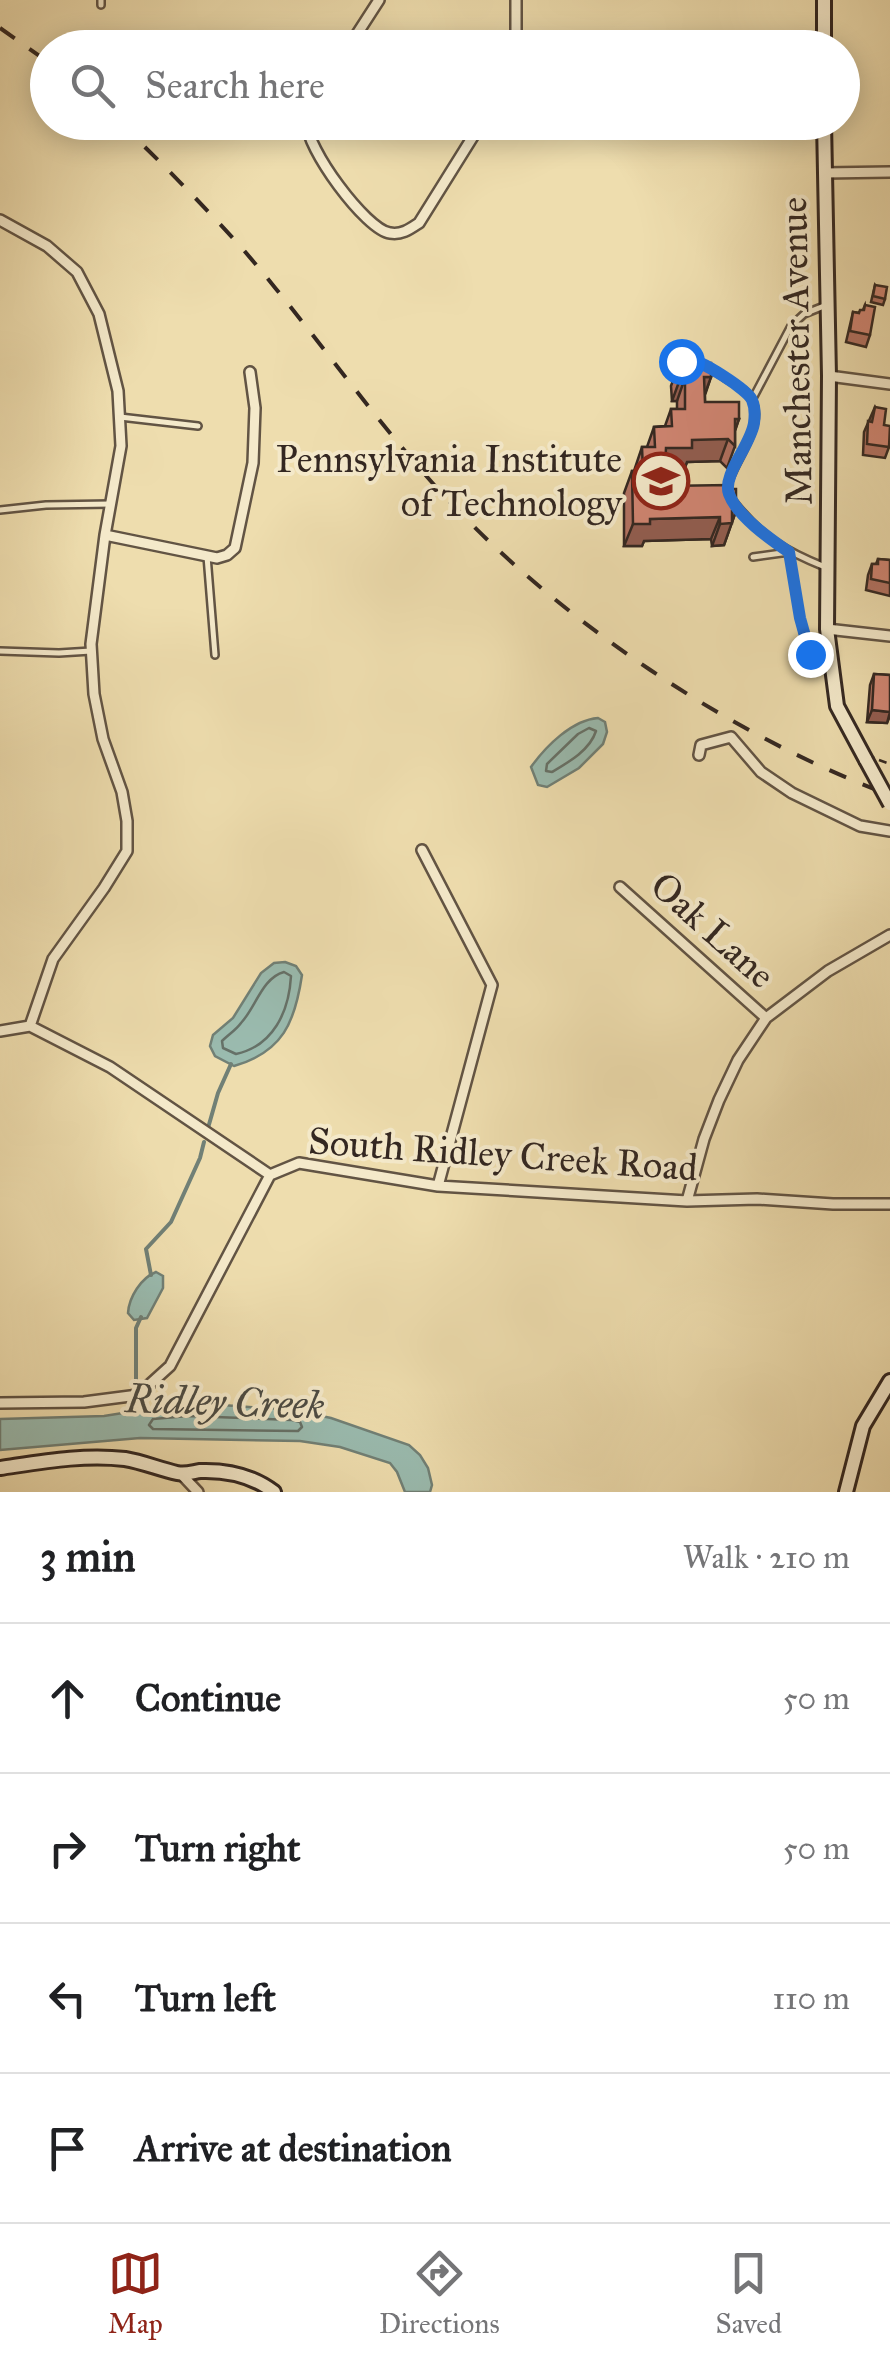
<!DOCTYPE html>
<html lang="en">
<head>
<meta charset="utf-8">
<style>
  :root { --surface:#fff; --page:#f6f6f6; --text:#202124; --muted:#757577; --line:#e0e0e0; --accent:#8f2418 }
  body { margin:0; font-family:"IM FELL Great Primer",serif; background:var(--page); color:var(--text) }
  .stop { position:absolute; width:30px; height:30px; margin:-22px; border:8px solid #1a73e8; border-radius:50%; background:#fff }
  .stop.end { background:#1a73e8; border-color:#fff; box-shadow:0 2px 10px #0008 }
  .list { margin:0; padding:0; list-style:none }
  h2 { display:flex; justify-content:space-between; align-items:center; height:130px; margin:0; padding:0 40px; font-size:42px }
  h2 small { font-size:32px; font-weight:400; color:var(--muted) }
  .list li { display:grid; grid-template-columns:65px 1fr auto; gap:30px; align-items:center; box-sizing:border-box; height:150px; padding:0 40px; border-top:2px solid var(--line) }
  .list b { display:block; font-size:38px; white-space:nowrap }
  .list em { font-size:32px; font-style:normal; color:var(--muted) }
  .icon { flex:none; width:55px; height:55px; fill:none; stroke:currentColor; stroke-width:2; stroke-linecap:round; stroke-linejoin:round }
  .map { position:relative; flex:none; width:890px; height:1492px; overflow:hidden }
  .search { position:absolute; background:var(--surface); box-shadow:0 5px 25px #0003; left:30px; right:30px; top:30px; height:110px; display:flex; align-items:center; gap:25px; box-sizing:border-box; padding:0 35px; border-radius:55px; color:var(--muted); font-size:38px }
  .sheet { height:730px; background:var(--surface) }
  nav { display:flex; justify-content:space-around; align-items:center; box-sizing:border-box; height:140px; border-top:2px solid var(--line); background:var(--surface); font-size:28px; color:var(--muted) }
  nav a { display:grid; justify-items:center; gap:5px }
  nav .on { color:var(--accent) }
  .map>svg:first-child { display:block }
</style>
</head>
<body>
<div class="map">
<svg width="890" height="1492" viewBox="0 0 890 1492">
  <rect width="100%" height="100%" fill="#eeddae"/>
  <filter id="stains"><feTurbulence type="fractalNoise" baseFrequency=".002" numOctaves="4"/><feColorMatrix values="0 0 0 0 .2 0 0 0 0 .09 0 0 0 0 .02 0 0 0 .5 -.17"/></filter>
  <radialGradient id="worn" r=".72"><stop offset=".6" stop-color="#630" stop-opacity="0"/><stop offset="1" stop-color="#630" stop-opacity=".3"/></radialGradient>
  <path fill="#9abbaf" stroke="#718076" stroke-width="2.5" d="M598 718 605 722 607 732 603 744 579 768 547 787 538 785 531 767C546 746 572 720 598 718Z
    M285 962 296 966 302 975C295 1022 283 1052 234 1066L215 1056 210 1046 213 1035 233 1018 261 973 274 963Z
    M156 1272 163 1276V1288L147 1318 134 1320 128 1313C129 1297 141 1278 156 1272Z
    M222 1405 293 1410 331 1418 409 1445 420 1455 428 1468 432 1485 430 1492H405L397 1472 390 1463 340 1447 300 1441 140 1438 0 1450V1419L104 1416 154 1408Z"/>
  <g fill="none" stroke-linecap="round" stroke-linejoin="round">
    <path stroke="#667168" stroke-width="2.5" d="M589 728 596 731C590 750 569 762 552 772L546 771 547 764 578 734Z
      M284 972 291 976C289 1012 273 1046 236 1054L223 1048 222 1041C228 1035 236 1030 241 1023 256 1007 262 978 284 972Z
      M188 1416 292 1420 300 1422 302 1427 298 1431 153 1429 149 1425 153 1419Z"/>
    <path stroke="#718076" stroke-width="4" d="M208 1128 218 1093 231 1064
      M151 1275 146 1249 171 1222 200 1158 204 1142
      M136 1386V1328L141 1317"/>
    <g stroke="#625444" stroke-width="10">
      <path id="lane" d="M101 5V0
        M681 361C698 358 711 369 725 378 731 382 739 386 745 391 775 417 732 461 727 488
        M752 400 791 326 804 314 824 306
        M120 417 198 426
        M734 502C762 537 785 551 825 567
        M0 510 46 505 111 504
        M207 556 215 655
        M753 557 789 552 800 618 809 655
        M0 651 59 653 91 651"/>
    </g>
    <g stroke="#625444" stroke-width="14">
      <path id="street" d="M348 48 379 0
        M516 48V0
        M307 122C305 147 366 230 390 233 402 235 410 229 419 223L482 122
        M824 173 890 172
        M0 220 47 246 77 272 99 314 118 391 121 446 105 535 91 644 94 694 103 739 122 792 127 821V851L104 888 53 959 30 1026
        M829 376 890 384
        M105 535 217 558 227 555 235 548 253 463 255 408 250 372
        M827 629 890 636
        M699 755 701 745 731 737 761 772 792 793 860 826 890 831
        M422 850 492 985 438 1186
        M620 887 766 1018
        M0 1031 30 1026 110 1067 270 1175
        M687 1201 704 1139 719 1100 738 1060 766 1018 828 971 890 935
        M0 1403 84 1402 138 1395 170 1366 270 1175 299 1163 438 1186 687 1201 757 1199 833 1204H890
        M181 1474 198 1492"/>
    </g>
    <g stroke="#332721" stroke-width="18">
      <path id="secondary" d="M824 0V48
        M824 122 829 376 827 629 837 706 866 760
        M0 1468C41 1462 83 1454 125 1459 143 1462 159 1469 177 1473 185 1475 193 1472 200 1471 227 1470 253 1476 274 1492
        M846 1492 863 1426 890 1381"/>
    </g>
    <path stroke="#332721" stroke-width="2.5" stroke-dasharray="8 5" stroke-linecap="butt" d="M879 760 890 764"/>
    <use href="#lane" stroke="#f4e9ca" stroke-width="5"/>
    <use href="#street" stroke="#f4e9ca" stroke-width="9"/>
    <use href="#secondary" stroke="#f4e9ca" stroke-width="12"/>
    <path stroke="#332721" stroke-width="4" stroke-dasharray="18 18" stroke-linecap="butt" d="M0 28 48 62
      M119 122C161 162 202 204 241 247 312 329 373 419 447 499 563 623 731 736 890 795"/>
    <g stroke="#332721" stroke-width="18" stroke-linecap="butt">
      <path id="secondary-bridge" d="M866 760 890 804"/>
    </g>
    <use href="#secondary-bridge" stroke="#f4e9ca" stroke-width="12"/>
  </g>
  <path fill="#b37262" stroke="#332721" stroke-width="2.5" d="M875 285 885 299 883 305 871 302Z
    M865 305 870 335 866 347 846 342 853 312 859 313 863 310Z
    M679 363 711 377 705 395V402L739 419 735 431V446L727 468 720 461 687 462 684 470H665L664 486 729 489 736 511 724 545 712 546 711 539 644 541 642 546H624V493L632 471H634L642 447H647L654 427 665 426 671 409H677V401H672L671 386Z
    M875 407 884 425 889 447 885 458 863 455 864 432Z
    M878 559 890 560V596L866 590 868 575 872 564H876Z
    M874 674 890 675V716L887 723 867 722 870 685Z"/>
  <path fill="#925d50" stroke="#332721" stroke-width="2.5" d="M704 377H711L703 399Z
    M685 378 677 401H672L680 379Z
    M735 419H739L731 441 728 439 720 461 687 462 684 470H658L666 448 692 440Z
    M732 511H736L724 545 712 546 720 524Z
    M720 517 711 539 644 541 642 546H624L633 524 650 519Z
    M872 710 890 712 887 723 867 722Z"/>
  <path fill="#d08572" stroke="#332721" stroke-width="2.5" d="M875 285 887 287 885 299 873 296Z
    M865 305 875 307 870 335 850 331 853 312 859 313 860 310H864Z
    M679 363H711V377H704L705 402H739V419H735V446L728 439 692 440V448H666L664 486 729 485V489H736V511H732V523L720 524V517L650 519V524H633L632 471H643L642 447H655L654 427 672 426 671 409H685V378L680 379Z
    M875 407 886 409 884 425 890 426 889 447 867 444 868 421 872 422Z
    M878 559 890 560V583L871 579 872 564H878Z
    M874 674 890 675V712L872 710Z"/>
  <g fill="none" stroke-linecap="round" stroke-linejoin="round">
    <path stroke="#1a73e8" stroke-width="12" d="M681 361C683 360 686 359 688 359 700 359 748 390 752 400 755 407 755 416 754 423 751 445 722 475 729 494 737 516 770 539 789 552L800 618 810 654"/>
  </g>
  <defs>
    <g id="school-ring" transform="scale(2.875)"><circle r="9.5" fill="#f4e9ca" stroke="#8f2418" stroke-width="1.5"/><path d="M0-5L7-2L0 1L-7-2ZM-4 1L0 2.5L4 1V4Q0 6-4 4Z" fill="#8f2418"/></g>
  </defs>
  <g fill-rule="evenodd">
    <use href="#school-ring" x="661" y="481"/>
  </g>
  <g text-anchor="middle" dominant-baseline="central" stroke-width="8" stroke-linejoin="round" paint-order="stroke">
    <g font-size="38" fill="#332721" stroke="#f4e9ca">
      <text transform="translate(796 351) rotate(-91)">Manchester Avenue</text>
      <text transform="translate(713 930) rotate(42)">Oak Lane</text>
      <text transform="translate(503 1154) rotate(4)">South Ridley Creek Road</text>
    </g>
    <g font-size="38" fill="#332721" stroke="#f4e9ca" text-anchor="end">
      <text x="622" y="459">Pennsylvania Institute<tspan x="622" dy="44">of Technology</tspan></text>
    </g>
    <g font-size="40" font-style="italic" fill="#4d4c44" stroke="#f4e9ca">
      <text transform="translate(225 1402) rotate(2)">Ridley Creek</text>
    </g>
  </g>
  <rect width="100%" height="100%" filter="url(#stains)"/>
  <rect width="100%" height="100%" fill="url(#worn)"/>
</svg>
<div class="stop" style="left:681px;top:361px"></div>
<div class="stop end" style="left:810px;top:654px"></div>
<div class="search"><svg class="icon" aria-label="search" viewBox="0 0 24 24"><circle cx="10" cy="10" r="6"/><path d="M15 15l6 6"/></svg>Search here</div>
</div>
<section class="sheet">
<h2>3 min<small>Walk · 210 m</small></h2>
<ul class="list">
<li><svg class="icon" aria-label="ahead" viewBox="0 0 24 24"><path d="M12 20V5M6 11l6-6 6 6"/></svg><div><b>Continue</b></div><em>50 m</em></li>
<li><svg class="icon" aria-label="right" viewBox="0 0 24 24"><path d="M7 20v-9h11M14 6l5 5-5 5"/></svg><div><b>Turn right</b></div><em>50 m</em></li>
<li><svg class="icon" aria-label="left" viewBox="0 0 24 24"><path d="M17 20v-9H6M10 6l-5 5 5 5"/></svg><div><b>Turn left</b></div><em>110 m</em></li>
<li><svg class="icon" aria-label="arrive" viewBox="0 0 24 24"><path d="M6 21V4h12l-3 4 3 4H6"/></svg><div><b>Arrive at destination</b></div></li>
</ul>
</section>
<nav>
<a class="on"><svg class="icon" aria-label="map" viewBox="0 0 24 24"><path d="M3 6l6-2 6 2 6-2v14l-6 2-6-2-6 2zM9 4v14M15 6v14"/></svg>Map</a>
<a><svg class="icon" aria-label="directions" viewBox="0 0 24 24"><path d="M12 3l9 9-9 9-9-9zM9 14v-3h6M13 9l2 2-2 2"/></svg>Directions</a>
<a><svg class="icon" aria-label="saved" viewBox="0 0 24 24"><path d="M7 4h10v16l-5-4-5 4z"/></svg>Saved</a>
</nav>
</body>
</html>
